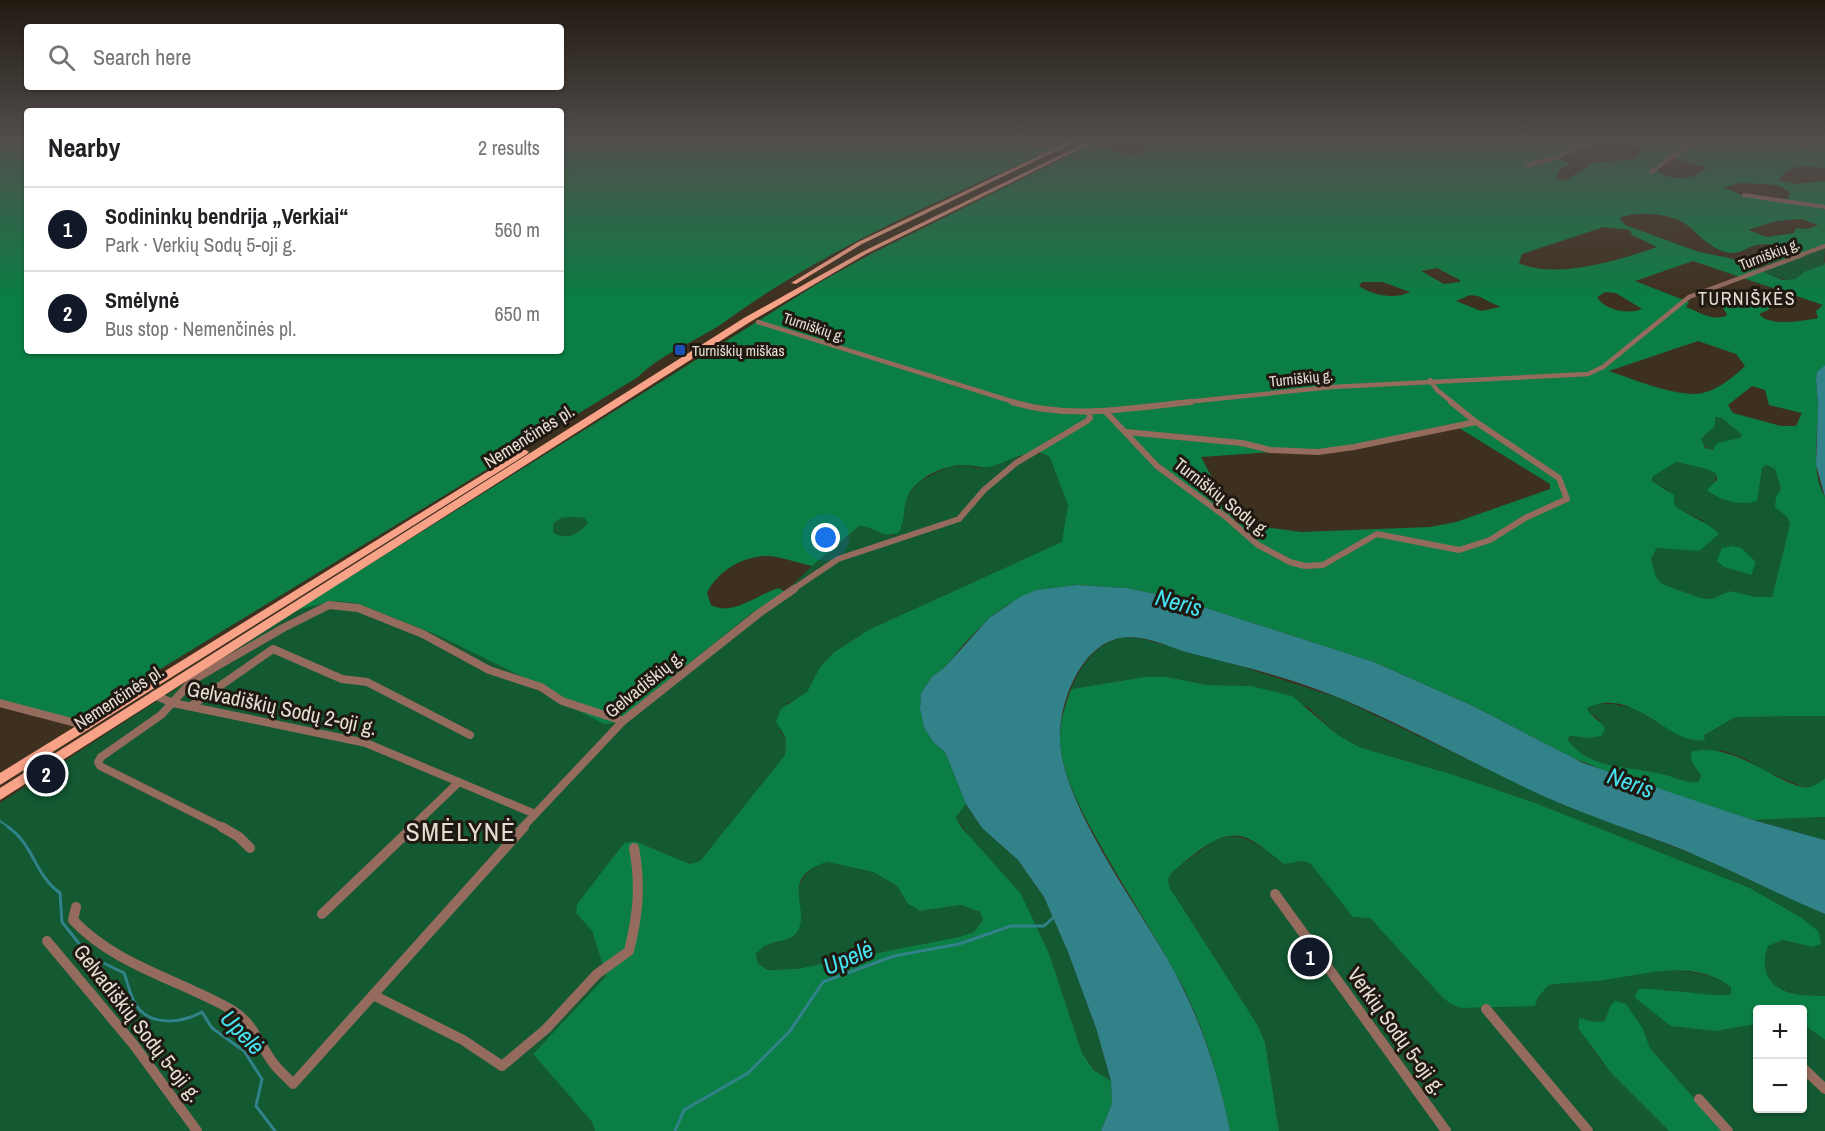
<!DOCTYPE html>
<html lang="en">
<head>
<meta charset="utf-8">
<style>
  :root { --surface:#fff; --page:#f6f6f6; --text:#202124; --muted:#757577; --line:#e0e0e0; --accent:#111827 }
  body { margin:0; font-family:"Archivo Narrow",sans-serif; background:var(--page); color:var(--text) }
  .controls { position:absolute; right:18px; bottom:18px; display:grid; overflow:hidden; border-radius:6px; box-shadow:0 2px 4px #0004 }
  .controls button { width:54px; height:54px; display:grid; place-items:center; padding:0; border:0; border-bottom:2px solid var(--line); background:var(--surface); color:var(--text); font:30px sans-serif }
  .you { position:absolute; left:826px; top:538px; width:21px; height:21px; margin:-15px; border:4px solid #fff; border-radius:50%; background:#1a73e8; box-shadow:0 0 0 9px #1a73e833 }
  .badge { display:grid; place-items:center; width:39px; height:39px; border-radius:50%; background:var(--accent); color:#fff; font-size:20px; font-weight:700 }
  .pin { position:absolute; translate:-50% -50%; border:3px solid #fff; box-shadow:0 2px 6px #0006 }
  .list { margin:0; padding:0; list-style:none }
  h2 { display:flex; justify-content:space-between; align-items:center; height:78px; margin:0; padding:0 24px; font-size:26px }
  h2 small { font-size:20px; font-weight:400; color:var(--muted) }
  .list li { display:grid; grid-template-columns:39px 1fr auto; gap:18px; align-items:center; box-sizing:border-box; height:84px; padding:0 24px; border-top:2px solid var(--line) }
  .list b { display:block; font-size:22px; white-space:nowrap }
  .list p { margin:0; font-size:20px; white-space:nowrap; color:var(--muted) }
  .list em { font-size:20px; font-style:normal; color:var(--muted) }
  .icon { flex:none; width:33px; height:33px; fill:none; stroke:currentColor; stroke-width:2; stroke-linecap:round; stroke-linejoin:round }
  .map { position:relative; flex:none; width:1825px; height:1131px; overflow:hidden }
  .search { position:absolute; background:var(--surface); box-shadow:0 2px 4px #0004; left:24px; top:24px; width:540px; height:66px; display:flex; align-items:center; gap:15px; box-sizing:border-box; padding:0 21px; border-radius:6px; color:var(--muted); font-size:22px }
  .panel { position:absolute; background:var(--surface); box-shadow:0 2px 4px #0004; left:24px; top:108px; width:540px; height:246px; border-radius:6px }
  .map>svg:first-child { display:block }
</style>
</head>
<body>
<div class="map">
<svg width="1825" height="1131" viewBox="0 0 1825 1131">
  <rect width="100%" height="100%" fill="#3e301f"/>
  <path fill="#135932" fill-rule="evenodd" d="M1825 245 1824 265 1796 279 1787 280 1753 269 1767 266Z
    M1716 417 1722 418 1742 435 1740 438 1711 450 1703 445 1701 439 1715 426 1714 418Z
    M1029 454H1043L1050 458 1068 505 1063 542 868 630 833 653 820 667 807 692 800 698 788 703 780 731 786 739 785 755 700 861 690 864 635 841 624 843 577 904 576 913 592 931 606 976 533 1054 592 1122 595 1131H0V803L297 610 334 601 356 603 437 635 547 689 749 615 785 592 812 566 859 526C870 525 881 534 893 536L902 526 906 498 920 481 948 467 962 465 980 468Z
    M1676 462 1707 469 1716 474 1713 495 1733 502 1763 467 1769 465 1775 469 1781 489 1782 513 1787 517 1790 524 1772 597H1756L1730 591 1711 599 1701 598 1662 584 1656 577 1651 559 1657 548 1664 547 1704 521 1679 509 1675 505 1669 491 1652 481 1651 477ZM1740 548 1748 557 1751 575 1724 567Z
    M572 517 584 518 588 523C579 533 566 542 553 532V524L561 518Z
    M1123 637 1140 638 1237 665 1339 698 1557 802 1698 856 1825 914V996C1817 995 1809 996 1801 995 1772 991 1757 974 1768 946L1783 940 1812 947 1802 918 1750 888 1538 804 1454 775 1359 747 1338 735 1308 707 1251 686 1208 685 1167 677H1144L1071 689C1082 664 1095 644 1123 637Z
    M1595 704H1613L1633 708 1673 732 1704 735 1736 717 1825 716V778L1812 787 1801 786 1765 771 1744 758 1721 750 1692 762 1701 776 1698 782C1685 783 1678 778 1666 775 1633 766 1587 771 1567 738L1571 736 1587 738 1600 720 1589 712 1587 707Z
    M966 804 982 828 1018 860 1044 897 1068 952 1096 1028 1111 1081 1095 1070 1082 1053 1050 956 956 817Z
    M1825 817V840L1753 820Z
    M1229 836C1251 836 1267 851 1284 864L1302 861 1311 863 1370 918 1442 997H1538L1549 985C1600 978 1688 955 1731 987L1732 995 1711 996 1663 989 1716 1031 1757 1024 1758 1108H1802L1803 1024 1825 1040V1131H1723L1650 1048 1643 1029 1610 1006 1606 1021 1596 1022 1579 1018 1591 1047 1610 1072 1669 1131H1279L1265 1042 1257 1024 1170 888 1168 880 1172 872 1215 840Z
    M827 862 873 872 897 886 908 904 920 911 961 905 980 912 983 920 974 932 959 937 796 969 768 970 758 964 756 953 766 945 791 938C794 932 800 923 800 916 800 911 798 906 798 901 797 880 808 868 827 862Z"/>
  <path fill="#0a7e44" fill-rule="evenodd" d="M0 140H27V351H561V140H1072C956 194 834 243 730 318 701 340 664 351 638 377L77 720 0 700Z
    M1100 140H1556L1584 145 1594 140H1774L1804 146 1825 141V168C1804 166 1791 162 1779 180L1795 184 1825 181V245L1763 266 1752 260 1779 252 1783 248C1752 235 1745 258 1725 252 1712 248 1701 238 1691 228 1675 213 1639 210 1619 218L1625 225 1699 252 1730 258 1783 280 1796 279 1804 272 1824 265 1825 261V365L1816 376C1816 387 1818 398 1818 409 1818 438 1810 470 1825 497V716L1736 717 1704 735 1705 740C1667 746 1635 685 1587 708 1590 716 1600 720 1605 729L1601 736 1587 738 1571 736 1567 738C1587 771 1634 766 1666 775 1677 778 1685 783 1698 782L1701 776 1692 762 1691 752C1738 739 1788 796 1813 786 1817 784 1821 781 1825 778V817L1753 820 1624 778 1573 758 1473 706 1374 662 1172 597 1126 588 1077 585 1036 590 1007 605 989 618 964 644 945 667 932 677 921 693 920 709 924 728 934 743 945 752 966 804 956 817 962 828 1021 894 1050 956 1082 1053 1094 1070 1111 1081 1112 1103 1101 1131H595L592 1122 533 1054 606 976 592 931 576 913 577 904 624 843 635 841 690 864 700 861 785 755 786 739 776 721 781 709 807 692 820 667 833 653 868 630 1062 542 1068 505 1050 458C1036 443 1005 464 989 467 979 468 971 465 962 465 948 465 929 473 919 482 898 501 909 512 899 532 884 541 874 525 859 526L812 566C798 563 777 555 765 556 741 557 717 572 707 593L711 605C733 617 757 594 779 588L785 592 749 615 615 723 604 724 573 708 547 689 437 635 356 603 334 601 297 610 822 281 871 254 1092 144 1136 156 1149 147 1126 142ZM1610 142 1636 146 1642 150 1635 159 1592 163 1565 181 1556 178 1560 169 1570 164 1560 158 1585 147ZM1673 158 1703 166 1706 169C1691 181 1673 181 1656 171ZM1740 183 1767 184 1780 186 1790 193 1789 198 1783 200 1743 196 1724 187ZM1802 219 1818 225 1808 229 1796 228 1794 233 1767 237 1748 230 1776 221ZM1604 227 1630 230 1632 235 1657 247C1619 260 1556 280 1519 263L1522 254ZM1693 261 1823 305 1816 311 1818 318C1803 321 1769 327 1759 314L1770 309C1758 294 1737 301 1722 307L1727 314 1726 316C1711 321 1699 312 1686 307L1689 302 1635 281ZM1437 268 1460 280V282L1444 284 1421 271ZM1362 282H1383L1410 292C1395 300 1372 295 1359 286ZM1605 292 1616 293 1642 309C1629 315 1604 310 1597 297ZM1470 295 1478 296 1500 307 1481 311 1456 301ZM1698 341 1736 354 1745 366C1733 378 1714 393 1696 394 1672 395 1632 379 1609 371ZM1752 386 1765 390 1769 405 1802 413 1796 426H1781L1733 413 1728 405ZM1715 417 1722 418 1742 435 1740 438 1717 443 1713 450 1705 448 1701 439 1715 426ZM1456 426 1550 484V489L1456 522 1430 527 1301 532 1236 523 1201 457 1332 448ZM1676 462 1707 469 1716 474 1717 480 1707 490C1720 501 1741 506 1757 501L1762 468 1767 465 1775 469 1781 489 1776 497 1775 507 1787 517 1790 524 1772 597H1756L1730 591 1711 599 1701 598 1662 584 1656 577 1651 559 1657 548 1699 551 1719 534C1709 522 1678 511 1675 505 1674 504 1674 496 1674 495L1652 481V477ZM572 517 584 518 588 523C579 533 566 542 553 532V524L561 518ZM827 862 873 872 897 886 908 904 920 911 961 905 980 912 983 920 974 932 959 937 796 969 768 970 758 964 756 953C760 951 763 946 767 945 778 940 790 942 797 932 812 909 777 878 827 862Z
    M1732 546 1741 548 1756 562 1751 575 1724 567 1717 561 1722 548Z
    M1144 677H1167L1208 685 1251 686 1292 696 1338 735 1359 747 1454 775 1538 804 1750 888 1802 918 1819 932 1821 944 1812 947 1783 940 1768 946C1758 974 1772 991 1801 995 1809 996 1817 995 1825 996V1040L1803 1024 1802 1010H1758L1757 1024 1716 1031 1671 1026 1634 997 1639 989C1670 988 1700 996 1731 995V987C1693 959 1647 974 1605 980 1586 982 1568 982 1549 985L1538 997 1535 1006 1461 1008 1451 1004 1442 997 1370 918 1353 917 1310 863 1302 861 1284 864C1271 855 1256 839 1240 836 1216 831 1190 859 1172 872L1168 880 1170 888 1257 1024 1265 1042 1279 1131H1230C1220 1082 1206 1034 1184 989 1158 939 1126 892 1099 843 1082 812 1063 778 1060 742 1059 723 1065 706 1071 689Z
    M1615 1001 1626 1004 1643 1029 1650 1048 1723 1131H1669L1610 1072 1579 1029V1018L1596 1022 1605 1021 1610 1006Z"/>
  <path fill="#318289" d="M1825 365V497L1816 465 1818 405 1816 379 1817 372Z
    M1077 585 1126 588 1172 597 1374 662 1473 706 1583 763 1753 820 1825 840V914C1778 894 1733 871 1686 851 1644 834 1599 820 1557 802 1484 770 1415 730 1342 699 1293 678 1241 666 1190 653 1168 647 1142 633 1120 638 1080 646 1059 703 1060 740 1062 803 1135 902 1167 958 1198 1012 1218 1070 1230 1131H1101L1112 1103 1111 1081 1096 1028 1068 952 1044 897 1018 860 982 828 966 804 945 752 934 743 924 728 920 709 921 693 932 677 945 667 989 618 1020 597 1036 590Z"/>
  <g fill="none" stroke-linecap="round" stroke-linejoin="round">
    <path stroke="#318289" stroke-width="2" d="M0 821 10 828"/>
    <path stroke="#318289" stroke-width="3" d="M8 827C35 846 33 873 60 893L62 922 89 956 124 973C128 983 130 996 136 1005 150 1027 182 1023 202 1012L212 1028 244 1051 262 1079 256 1106 275 1131
      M675 1131 684 1110 748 1073 790 1031 823 982 894 956 959 944 1011 926H1044L1054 917"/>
    <path stroke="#956b5e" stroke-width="4" d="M1024 140 1059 149
      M1528 165 1555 158 1592 140
      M1651 172 1696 140
      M1744 195 1825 207
      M1798 256 1825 246"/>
    <path stroke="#956b5e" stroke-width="4.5" d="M758 322 1017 403
      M1430 380 1437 390 1453 403
      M1176 403 1332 387 1588 374 1603 367 1689 297 1802 255"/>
    <path stroke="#956b5e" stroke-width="6" d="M1012 402C1070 420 1131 408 1191 402
      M1105 411 1157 466 1226 517 1258 545 1290 562 1305 566 1323 565 1377 534 1459 550 1490 540 1525 518 1567 499 1559 478 1476 422 1451 402
      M1126 432 1242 443 1270 450 1318 452 1354 447 1476 422
      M792 590 838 559 959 519 984 490 1016 463 1087 421 1090 418 1089 412"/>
    <path stroke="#956b5e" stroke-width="8" d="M154 695 173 703 366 743 535 814
      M0 703 87 726
      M191 706 273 649 342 679 367 682 470 735
      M224 828 100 766 98 762 101 757 161 715 193 680 283 628 329 605 358 608 423 634 489 670 541 687 562 701 623 721
      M411 828 459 782
      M522 828 623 721 758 614 794 589"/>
    <path stroke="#956b5e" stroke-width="10" d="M222 827 239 837 250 848
      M1275 894 1446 1131
      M76 907 73 920C115 965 180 980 232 1010 253 1022 260 1046 274 1064 279 1071 287 1077 293 1084L524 827
      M322 914 413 827
      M47 941 134 1045 197 1131
      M373 995 463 1040 502 1066 546 1029 597 974 629 951C638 915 641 885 634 848
      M1486 1009 1588 1131
      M1802 1067 1825 1089
      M1699 1099 1728 1131"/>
    <path fill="#f8a287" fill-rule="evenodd" d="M1072 140H1079L862 244 796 284 791 283 858 242Z
      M1091 140H1098L866 254 750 322 0 800V788L744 318 862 252Z
      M524 449 529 452 527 454 0 785V773Z"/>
  </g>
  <linearGradient id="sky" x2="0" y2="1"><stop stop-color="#221a11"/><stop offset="0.47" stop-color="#524e4d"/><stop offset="1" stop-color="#524e4d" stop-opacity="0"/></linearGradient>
  <rect width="1825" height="299" fill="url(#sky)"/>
  <rect fill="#1a4fb4" stroke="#1f1912" stroke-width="2" x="674" y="344" width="12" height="12" rx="3"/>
  <g text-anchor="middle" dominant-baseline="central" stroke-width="6" stroke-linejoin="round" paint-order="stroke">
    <g font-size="15" fill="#e6ddd3" stroke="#1f1912">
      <text transform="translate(1769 254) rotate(-21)">Turniškių g.</text>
      <text transform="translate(814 327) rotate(18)">Turniškių g.</text>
      <text transform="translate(1301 378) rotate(-6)">Turniškių g.</text>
    </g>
    <g font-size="15" fill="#e6ddd3" stroke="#1f1912" text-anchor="start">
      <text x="692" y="350">Turniškių miškas</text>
    </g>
    <g font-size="18" letter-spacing="1.5" fill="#e6ddd3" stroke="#1f1912">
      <text x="1747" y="298">TURNIŠKĖS</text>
    </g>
    <g font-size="18" fill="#e6ddd3" stroke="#1f1912">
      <text transform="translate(529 436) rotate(-32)">Nemenčinės pl.</text>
      <text transform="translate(1222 497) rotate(38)">Turniškių Sodų g.</text>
      <text transform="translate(644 684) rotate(-39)">Gelvadiškių g.</text>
      <text transform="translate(119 697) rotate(-33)">Nemenčinės pl.</text>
    </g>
    <g font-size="21" fill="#e6ddd3" stroke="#1f1912">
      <text transform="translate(282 708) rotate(12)">Gelvadiškių Sodų 2-oji g.</text>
      <text transform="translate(138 1023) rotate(52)">Gelvadiškių Sodų 5-oji g.</text>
      <text transform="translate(1397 1031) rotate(54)">Verkių Sodų 5-oji g.</text>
    </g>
    <g font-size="24" font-style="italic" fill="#45e2ef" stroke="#1f1912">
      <text transform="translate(1179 602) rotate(15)">Neris</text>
      <text transform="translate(1631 782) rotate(20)">Neris</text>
      <text transform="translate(848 957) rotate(-23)">Upelė</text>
      <text transform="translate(243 1032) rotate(46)">Upelė</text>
    </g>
    <g font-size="26" letter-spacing="1.5" fill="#e6ddd3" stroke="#1f1912">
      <text x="461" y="831">SMĖLYNĖ</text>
    </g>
  </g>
</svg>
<div class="controls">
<button>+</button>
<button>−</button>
</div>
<div class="you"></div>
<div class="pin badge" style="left:1310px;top:957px">1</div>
<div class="pin badge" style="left:46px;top:774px">2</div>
<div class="search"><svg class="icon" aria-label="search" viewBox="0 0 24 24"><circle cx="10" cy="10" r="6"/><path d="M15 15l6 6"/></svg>Search here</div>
<section class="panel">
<h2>Nearby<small>2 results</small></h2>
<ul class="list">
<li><span class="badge">1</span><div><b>Sodininkų bendrija „Verkiai“</b><p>Park · Verkių Sodų 5-oji g.</p></div><em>560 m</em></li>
<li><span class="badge">2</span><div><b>Smėlynė</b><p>Bus stop · Nemenčinės pl.</p></div><em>650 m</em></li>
</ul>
</section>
</div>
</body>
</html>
